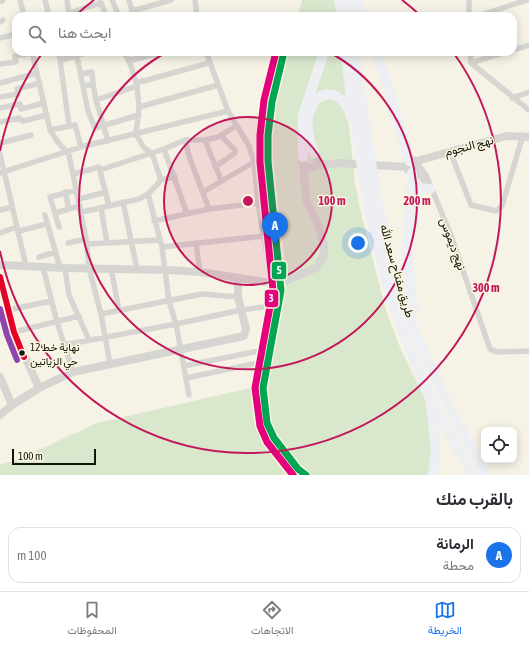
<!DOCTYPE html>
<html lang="ar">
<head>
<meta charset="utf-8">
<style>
  :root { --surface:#fff; --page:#f2f2f3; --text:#2b2b33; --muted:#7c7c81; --line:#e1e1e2; --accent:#1a73e8 }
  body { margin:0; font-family:"Asap Condensed",Vazirmatn,sans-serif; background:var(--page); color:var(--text); direction:rtl }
  .controls { position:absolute; right:12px; bottom:12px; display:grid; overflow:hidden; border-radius:8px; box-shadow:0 2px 10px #0003 }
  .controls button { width:36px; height:36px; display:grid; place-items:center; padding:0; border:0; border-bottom:1px solid var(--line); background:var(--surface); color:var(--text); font:20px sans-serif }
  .scale { position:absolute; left:12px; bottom:10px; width:84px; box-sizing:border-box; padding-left:4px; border:2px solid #15140c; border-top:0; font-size:11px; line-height:14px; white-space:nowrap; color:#15140c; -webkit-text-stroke:3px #fcf7e0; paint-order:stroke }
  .you { position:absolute; left:358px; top:243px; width:14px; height:14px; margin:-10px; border:3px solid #fff; border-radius:50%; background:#1a73e8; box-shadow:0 0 0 6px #1a73e833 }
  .badge { display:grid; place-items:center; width:26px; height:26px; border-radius:50%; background:var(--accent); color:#fff; font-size:13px; font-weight:700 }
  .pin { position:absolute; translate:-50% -33px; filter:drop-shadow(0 1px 2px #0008) }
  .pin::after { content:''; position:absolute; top:21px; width:14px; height:12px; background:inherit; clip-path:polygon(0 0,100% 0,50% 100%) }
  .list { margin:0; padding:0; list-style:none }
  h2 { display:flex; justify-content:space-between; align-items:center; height:52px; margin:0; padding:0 16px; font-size:17px }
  h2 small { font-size:13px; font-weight:400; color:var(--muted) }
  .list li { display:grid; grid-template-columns:26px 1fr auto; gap:12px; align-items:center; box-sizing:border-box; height:56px; margin:0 8px 8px; padding:0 8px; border:1px solid var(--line); border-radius:12px }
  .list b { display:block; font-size:15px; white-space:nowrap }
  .list p { margin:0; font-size:13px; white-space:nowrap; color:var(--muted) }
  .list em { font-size:13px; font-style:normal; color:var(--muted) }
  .icon { flex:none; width:22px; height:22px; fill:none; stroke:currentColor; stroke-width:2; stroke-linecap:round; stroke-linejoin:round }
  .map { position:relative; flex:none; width:529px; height:475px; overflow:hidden; direction:ltr }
  .search { position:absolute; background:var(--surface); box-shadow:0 2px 10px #0003; left:12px; right:12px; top:12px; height:44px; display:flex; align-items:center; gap:10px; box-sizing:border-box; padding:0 14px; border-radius:12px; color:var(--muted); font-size:15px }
  .sheet { height:116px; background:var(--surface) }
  nav { display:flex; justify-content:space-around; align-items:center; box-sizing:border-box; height:56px; border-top:1px solid var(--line); background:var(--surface); font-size:11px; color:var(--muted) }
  nav a { display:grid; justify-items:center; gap:2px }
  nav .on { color:var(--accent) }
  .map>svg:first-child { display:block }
</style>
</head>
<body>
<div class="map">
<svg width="529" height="475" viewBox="0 0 529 475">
  <rect width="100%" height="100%" fill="#f6f3e6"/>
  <path fill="#d9e7cc" d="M302 0H334L337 16H298Z
    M288 52H341L355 182 359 205 386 311 401 350 427 403 434 446 432 475H0V465L19 459 97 423 255 387H265L286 271 273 160V134L276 102Z"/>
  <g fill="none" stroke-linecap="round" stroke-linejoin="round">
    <path stroke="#d6d5d1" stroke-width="5.5" d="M20 0 24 16
      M45 0 49 16
      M67 0 69 16
      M100 0 106 16
      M112 0 119 16
      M129 0 132 11V16
      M195 0 197 16
      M469 0V16
      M132 11 171 0
      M69 13 101 3
      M478 16 527 0
      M0 22 3 20
      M0 38 16 34
      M513 50 529 45
      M32 52 50 130 57 141 69 155 86 239 89 268 101 314 110 364
      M59 52 69 125
      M76 52 88 111 95 128 139 115
      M124 52 131 66 137 86 139 107 136 134 144 148 152 153 160 177 159 183 148 194 162 247 169 301 176 324 189 395
      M206 52 228 111
      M470 52 471 63 529 110
      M61 60 89 52
      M128 61 163 52
      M471 63 506 52
      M0 64 16 62 15 56 32 53
      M81 74 92 72 93 84
      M0 83 37 73
      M136 83 209 63
      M83 86 93 84 96 100 108 141
      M0 97 18 94 17 89 40 83
      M512 98 529 92
      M96 100 137 86
      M139 107 218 85
      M0 108 20 104 21 109 44 103
      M0 122 19 118 23 121 47 115
      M50 130 75 125 81 147
      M185 140 190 159 209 209
      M205 140 221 180
      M0 143 31 135
      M164 149 187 214
      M450 151 471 205 496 211 502 206 523 135
      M0 154 26 266
      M419 166 426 175 450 233 490 349 497 352 529 351
      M215 167 235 153V150L221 136
      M100 170 164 149 185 140H205L218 137 236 126
      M416 172 428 186
      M0 173 81 147 228 111 249 146 254 162 258 203 272 283
      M74 174 99 167 109 206
      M160 180 175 177
      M65 192 69 209
      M203 192 254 162
      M79 199 106 192
      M123 202 137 269
      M101 208 107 243
      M0 210 12 207
      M82 212 139 199 148 194
      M55 213 80 206
      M45 215 60 268
      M154 221 209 209 258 203
      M59 227 50 197 77 190
      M19 231 47 224
      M0 233 17 227
      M68 243 86 239
      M196 243 200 272
      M87 244 160 240
      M162 247 264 236
      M39 257 56 252
      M43 267 57 322 73 372
      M65 268 69 295 89 340
      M111 268 119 310
      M8 310 51 301
      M101 314 202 294 238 297
      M14 332 79 316
      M64 345 176 324 241 310 270 306
      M184 366 259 351
      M186 378 253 364"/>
    <path stroke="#d6d5d1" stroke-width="8" d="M0 0H1
      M302 160a8 8 0 1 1 16 0a8 8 0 1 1-16 0Z
      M406 166a6 6 0 1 1 12 0a6 6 0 1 1-12 0Z
      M417 161 506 136 529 137
      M316 165 340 163 406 167
      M0 265 65 268 166 270 200 272 272 283 288 280 317 267 324 254V246L319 227 306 199 303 161
      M0 277 14 332 39 388
      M0 377 12 405
      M0 415 12 405 39 388 73 372 244 336 246 329 238 297V278"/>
    <path stroke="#edeff3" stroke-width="10" d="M339 0 342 16
      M348 0 350 16
      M356 0 362 16
      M346 52C355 118 362 185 378 249 390 299 408 349 430 395 442 422 458 448 472 475
      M355 52C367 137 377 226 406 308 427 366 456 421 485 475
      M376 52 386 79 409 161
      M314 153C309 140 305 126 309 113 317 86 344 89 351 117
      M303 157V115L324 52
      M412 173 407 244 413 312
      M410 195 418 188 430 189
      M431 403 436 450 433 475"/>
    <g stroke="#fcf7e0" stroke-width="9">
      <path id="bus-1" d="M0 277 14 332 24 357"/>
    </g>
    <g stroke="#fcf7e0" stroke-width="9">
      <path id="bus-2" d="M0 309 7 335 17 360"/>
    </g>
    <use href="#bus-1" stroke="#e4002b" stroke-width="6"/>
    <use href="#bus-2" stroke="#8e44ad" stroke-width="6"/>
    <g stroke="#fcf7e0" stroke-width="10">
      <path id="rail-1" d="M284 52 272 102 268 135V161L281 290 263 388 267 423 274 438 298 469 306 475"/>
    </g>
    <g stroke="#fcf7e0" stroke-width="10">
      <path id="rail-2" d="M276 52 264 100 260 135V162L273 290 255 388 260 426 267 442 293 475"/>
    </g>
    <use href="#rail-1" stroke="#00a651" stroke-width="7"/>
    <use href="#rail-2" stroke="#e5007d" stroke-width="7"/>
  </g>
  <circle cx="248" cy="201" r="84" fill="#c2185b" fill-opacity=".12"/>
  <g fill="none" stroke="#c2185b" stroke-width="2">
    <circle cx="248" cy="201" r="84"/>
    <path d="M329 52A169 169 0 1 1 167 52"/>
    <path d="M0 151A253 253 0 0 1 43 52M75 16A253 253 0 0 1 94 0M402 0A253 253 0 0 1 421 16M453 52A253 253 0 1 1 0 251"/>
  </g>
  <circle fill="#15140c" stroke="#fcf7e0" stroke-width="1.5" cx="22" cy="353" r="3.5"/>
  <g text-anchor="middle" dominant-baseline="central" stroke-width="3" stroke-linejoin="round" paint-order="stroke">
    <g font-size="11" fill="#15140c" stroke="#fcf7e0" text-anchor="start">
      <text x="30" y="347">نهاية خط 12<tspan x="30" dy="14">حي الزياتين</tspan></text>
    </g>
    <g font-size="12" fill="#15140c" stroke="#fcf7e0">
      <text transform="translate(469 146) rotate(-15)">نهج النجوم</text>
      <text transform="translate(453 244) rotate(70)">نهج ديموس</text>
      <text transform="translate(397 271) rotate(74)">طريق مفتاح سعد الله</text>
    </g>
  </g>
  <circle cx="248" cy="201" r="6" fill="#c2185b" stroke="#fcf7e0" stroke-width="2"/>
  <g font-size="12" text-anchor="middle" font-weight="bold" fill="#c2185b" stroke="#fcf7e0" stroke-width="3" stroke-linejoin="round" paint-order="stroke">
    <text x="332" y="205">100 m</text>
    <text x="417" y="205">200 m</text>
    <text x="486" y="292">300 m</text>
  </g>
  <g stroke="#fcf7e0" stroke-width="1.5">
    <rect x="271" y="261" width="16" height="19" rx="4" fill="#00a651"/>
    <rect x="264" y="289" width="15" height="19" rx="4" fill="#e5007d"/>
  </g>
  <g font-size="11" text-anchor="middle" font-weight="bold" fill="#fff">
    <text x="279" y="274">5</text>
    <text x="271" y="302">3</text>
  </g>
</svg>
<div class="controls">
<button><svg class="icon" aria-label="locate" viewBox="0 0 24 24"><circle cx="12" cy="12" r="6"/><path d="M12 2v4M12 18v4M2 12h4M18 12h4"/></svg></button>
</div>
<div class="scale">100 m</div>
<div class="you"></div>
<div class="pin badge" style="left:275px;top:245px">A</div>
<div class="search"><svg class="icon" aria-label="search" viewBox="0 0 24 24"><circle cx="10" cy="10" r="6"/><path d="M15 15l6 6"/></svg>ابحث هنا</div>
</div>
<section class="sheet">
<h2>بالقرب منك<small></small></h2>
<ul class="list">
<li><span class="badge">A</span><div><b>الرمانة</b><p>محطة</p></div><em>100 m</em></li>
</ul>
</section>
<nav>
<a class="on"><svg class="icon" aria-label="map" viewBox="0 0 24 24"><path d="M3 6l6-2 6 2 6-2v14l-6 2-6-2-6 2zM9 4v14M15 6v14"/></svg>الخريطة</a>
<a><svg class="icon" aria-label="directions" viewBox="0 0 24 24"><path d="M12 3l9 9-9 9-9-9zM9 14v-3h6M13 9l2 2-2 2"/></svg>الاتجاهات</a>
<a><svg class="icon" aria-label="saved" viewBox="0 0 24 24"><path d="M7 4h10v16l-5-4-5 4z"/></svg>المحفوظات</a>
</nav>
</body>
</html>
